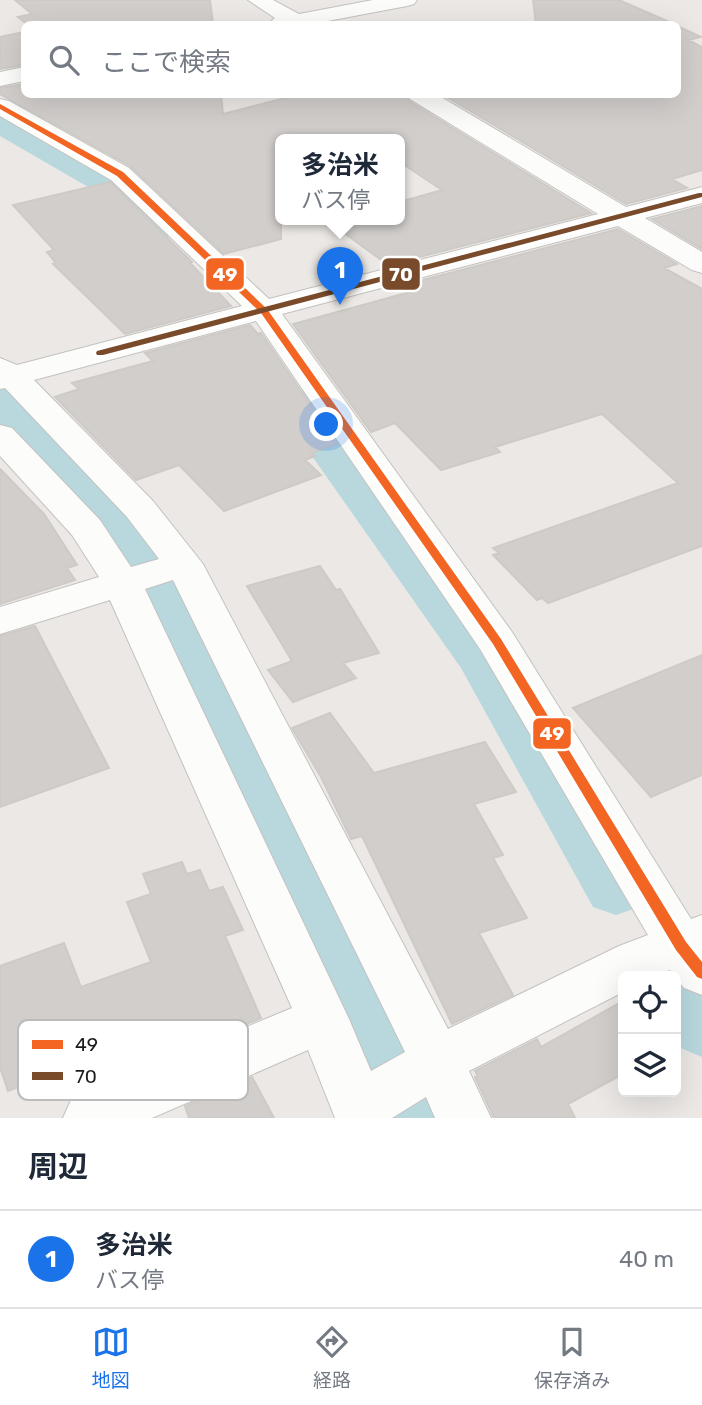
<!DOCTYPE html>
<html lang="ja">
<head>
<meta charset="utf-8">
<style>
  :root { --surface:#fff; --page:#f2f2f3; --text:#1f2937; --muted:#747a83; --line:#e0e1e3; --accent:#1a73e8 }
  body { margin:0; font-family:Rubik,"Noto Sans JP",sans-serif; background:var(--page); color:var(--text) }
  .controls { position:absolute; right:21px; bottom:21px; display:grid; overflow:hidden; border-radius:10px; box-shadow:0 7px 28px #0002 }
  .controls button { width:63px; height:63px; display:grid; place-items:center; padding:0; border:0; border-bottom:2px solid var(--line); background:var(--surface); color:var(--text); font:35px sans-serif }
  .you { position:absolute; left:327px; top:425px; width:24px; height:24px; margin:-18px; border:5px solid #fff; border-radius:50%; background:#1a73e8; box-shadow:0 0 0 10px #1a73e833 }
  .badge { display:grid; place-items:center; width:46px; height:46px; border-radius:50%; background:var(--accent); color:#fff; font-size:23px; font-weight:700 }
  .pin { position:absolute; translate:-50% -58px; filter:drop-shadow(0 2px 4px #0008) }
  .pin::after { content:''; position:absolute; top:37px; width:24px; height:21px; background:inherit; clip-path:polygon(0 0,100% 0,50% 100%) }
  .popup { position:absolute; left:275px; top:134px; width:130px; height:91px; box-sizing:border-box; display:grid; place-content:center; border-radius:10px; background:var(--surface); filter:drop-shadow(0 2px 5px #0005); font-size:23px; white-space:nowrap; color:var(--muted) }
  .popup b { font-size:26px; color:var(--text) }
  .popup::after { content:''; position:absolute; left:50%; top:100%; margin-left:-14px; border:14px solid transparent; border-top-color:var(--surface) }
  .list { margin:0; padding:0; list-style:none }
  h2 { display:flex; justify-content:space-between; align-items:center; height:91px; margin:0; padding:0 28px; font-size:30px }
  h2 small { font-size:23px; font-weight:400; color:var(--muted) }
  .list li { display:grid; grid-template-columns:46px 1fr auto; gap:21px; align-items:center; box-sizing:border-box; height:98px; padding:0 28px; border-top:2px solid var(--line) }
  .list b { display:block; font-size:26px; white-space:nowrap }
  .list p { margin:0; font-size:23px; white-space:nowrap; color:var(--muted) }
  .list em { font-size:23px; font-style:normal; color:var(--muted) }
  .icon { flex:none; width:38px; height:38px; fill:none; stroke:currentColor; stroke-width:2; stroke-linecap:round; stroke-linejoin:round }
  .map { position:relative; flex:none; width:702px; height:1118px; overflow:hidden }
  .search { position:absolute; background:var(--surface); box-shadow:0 7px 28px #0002; left:21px; right:21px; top:21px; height:77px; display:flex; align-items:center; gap:18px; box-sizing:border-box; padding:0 24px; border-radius:10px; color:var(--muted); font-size:26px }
  .sheet { height:189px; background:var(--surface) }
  nav { display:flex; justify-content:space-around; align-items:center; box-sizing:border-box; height:98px; border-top:2px solid var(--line); background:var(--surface); font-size:19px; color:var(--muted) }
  nav a { display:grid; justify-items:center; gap:4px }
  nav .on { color:var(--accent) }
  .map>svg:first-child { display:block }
</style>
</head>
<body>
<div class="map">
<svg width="702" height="1118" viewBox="0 0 702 1118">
  <rect width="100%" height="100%" fill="#ebe8e5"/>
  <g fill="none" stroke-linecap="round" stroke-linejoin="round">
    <path fill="#b8d8de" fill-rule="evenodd" d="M0 112 12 115 114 174 166 224 172 232 166 240 153 243 140 240 90 188 0 136Z
      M0 385 16 389 136 512 185 583 272 737 452 1118H378L214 737 133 583 100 532 0 424Z
      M296 389 312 393 503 647 639 871 648 889 639 907 616 915 593 907 461 668 274 402 280 393Z
      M676 962 702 973V1057L676 1046V976H649L652 970Z"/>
  </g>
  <path fill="#d1cecc" stroke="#cecac6" stroke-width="2" d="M15 0H210L213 24H27L18 17 32 14Z
    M533 0H619L674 24H536Z
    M677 26 701 37 688 40 702 47V170L672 179 687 188 626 204 442 94H677Z
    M24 32V65L0 69V37Z
    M24 84V94H221L223 114 300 94H404L409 101 591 213 388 265 325 219H400V202L442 190 400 162V139H281V239L224 254 130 166 0 94V88Z
    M110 182 192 262 190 263 231 306 125 334 53 264 56 263 47 252 54 250 13 205Z
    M702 206V249L652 219Z
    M618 229 677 264 664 268 702 289V546L548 603 542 598 537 600 493 555 499 553 493 548 678 483 602 414 495 447 500 452 441 470 395 423 371 432 293 324 421 289 412 283Z
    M250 325 258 334 261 333 337 444 311 453 315 456 305 460 321 475 224 511 179 465 136 480 55 397 79 389 72 383 153 361 145 353Z
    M0 469 44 514 77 565 67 568 75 580 0 604Z
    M320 566 336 590 340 589 379 653 343 663 356 678 293 702 268 670 292 661 247 586Z
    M35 626 109 768 0 807V636Z
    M702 655V775L651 797 573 708Z
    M330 713 374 773 485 742 516 792 474 804 503 855 493 858 527 918 479 933 513 995 452 1024 362 836 351 839 321 777 292 728Z
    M182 862 187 874 200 870 209 891 223 887 243 930 225 936 261 1018 167 1057 158 1032 8 1091 0 1067V966L64 943 81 987 151 962 127 902 151 894 143 874Z
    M623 1001V1074L568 1104 575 1118H494L475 1077 478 1076 475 1071 537 1039 541 1047Z
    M252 1077 274 1118H189L185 1106Z"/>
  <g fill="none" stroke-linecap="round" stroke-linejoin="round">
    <g stroke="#c3c2c1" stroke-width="2">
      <path id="minor" d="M248 0H273L299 14 373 0H417L414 4 407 6 312 24H268L275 18Z
        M24 67V81L0 86V72Z
        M406 94H436L626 207 702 187V203L645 218 702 252V273L692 270 618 226 282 314 512 632 691 919 702 915V995L684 988 670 970 655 976H623V992L469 1071 491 1118H435L426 1097 392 1118H335L308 1050 152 1118H63L71 1100 292 1008 110 600 0 634V607L99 577 72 535 0 456V425L12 428 100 520 131 567 159 559 127 517 5 388 0 389V358L17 365 242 306 111 180 0 116V99L9 101 129 168 269 299 598 214 410 99ZM256 321 480 649 648 935 619 946 448 1029 203 564 153 501 34 380ZM173 580 405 1052 371 1071 349 1019 145 589Z"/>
    </g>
    <use href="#minor" fill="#fcfcfb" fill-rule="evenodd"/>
    <g stroke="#fff" stroke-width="6">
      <path id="bus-1" d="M0 104 123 172 267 309 501 639 686 942 702 962V979L697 977 676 950 493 644 261 313 117 176 0 109Z"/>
    </g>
    <g stroke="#fff" stroke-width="6">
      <path id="bus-2" d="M699 193H702V197L103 355H97L96 353 97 351Z"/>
    </g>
    <use href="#bus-1" fill="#f26522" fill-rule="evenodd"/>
    <use href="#bus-2" fill="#7a4b2a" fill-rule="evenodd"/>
  </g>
  <rect x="18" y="1020" width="230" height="80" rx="10" fill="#fff" stroke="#bbb" stroke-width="2"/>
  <rect x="32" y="1040" width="31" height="9" fill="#f26522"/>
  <rect x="32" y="1072" width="31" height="8" fill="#7a4b2a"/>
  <g font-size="19" fill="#1c1c1c">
    <text x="75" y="1051">49</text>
    <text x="75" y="1083">70</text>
  </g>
  <g stroke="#fff" stroke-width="2.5">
    <rect x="205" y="257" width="40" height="34" rx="7" fill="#f26522"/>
    <rect x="381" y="257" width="40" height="34" rx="7" fill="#7a4b2a"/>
    <rect x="532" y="717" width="40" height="33" rx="7" fill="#f26522"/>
  </g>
  <g font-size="19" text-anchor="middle" font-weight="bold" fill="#fff">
    <text x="225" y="281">49</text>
    <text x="401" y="281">70</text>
    <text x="552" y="740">49</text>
  </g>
</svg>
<div class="controls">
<button><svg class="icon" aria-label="locate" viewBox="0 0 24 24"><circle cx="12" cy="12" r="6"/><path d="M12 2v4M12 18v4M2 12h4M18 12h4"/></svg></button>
<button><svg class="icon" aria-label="layers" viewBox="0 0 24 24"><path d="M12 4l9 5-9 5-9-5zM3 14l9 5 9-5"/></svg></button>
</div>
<div class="you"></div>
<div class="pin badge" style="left:340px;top:305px">1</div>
<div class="popup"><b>多治米</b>バス停</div>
<div class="search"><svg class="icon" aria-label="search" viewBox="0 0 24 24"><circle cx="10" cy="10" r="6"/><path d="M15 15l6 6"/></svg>ここで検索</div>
</div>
<section class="sheet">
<h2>周辺<small></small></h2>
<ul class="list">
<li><span class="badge">1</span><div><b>多治米</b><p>バス停</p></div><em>40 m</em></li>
</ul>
</section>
<nav>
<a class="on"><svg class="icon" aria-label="map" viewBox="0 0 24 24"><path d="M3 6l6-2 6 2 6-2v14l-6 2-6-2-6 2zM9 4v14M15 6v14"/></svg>地図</a>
<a><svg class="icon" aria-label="directions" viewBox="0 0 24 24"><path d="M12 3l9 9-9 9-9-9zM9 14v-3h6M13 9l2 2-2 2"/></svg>経路</a>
<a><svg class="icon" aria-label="saved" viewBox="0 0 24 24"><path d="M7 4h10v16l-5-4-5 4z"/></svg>保存済み</a>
</nav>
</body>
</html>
